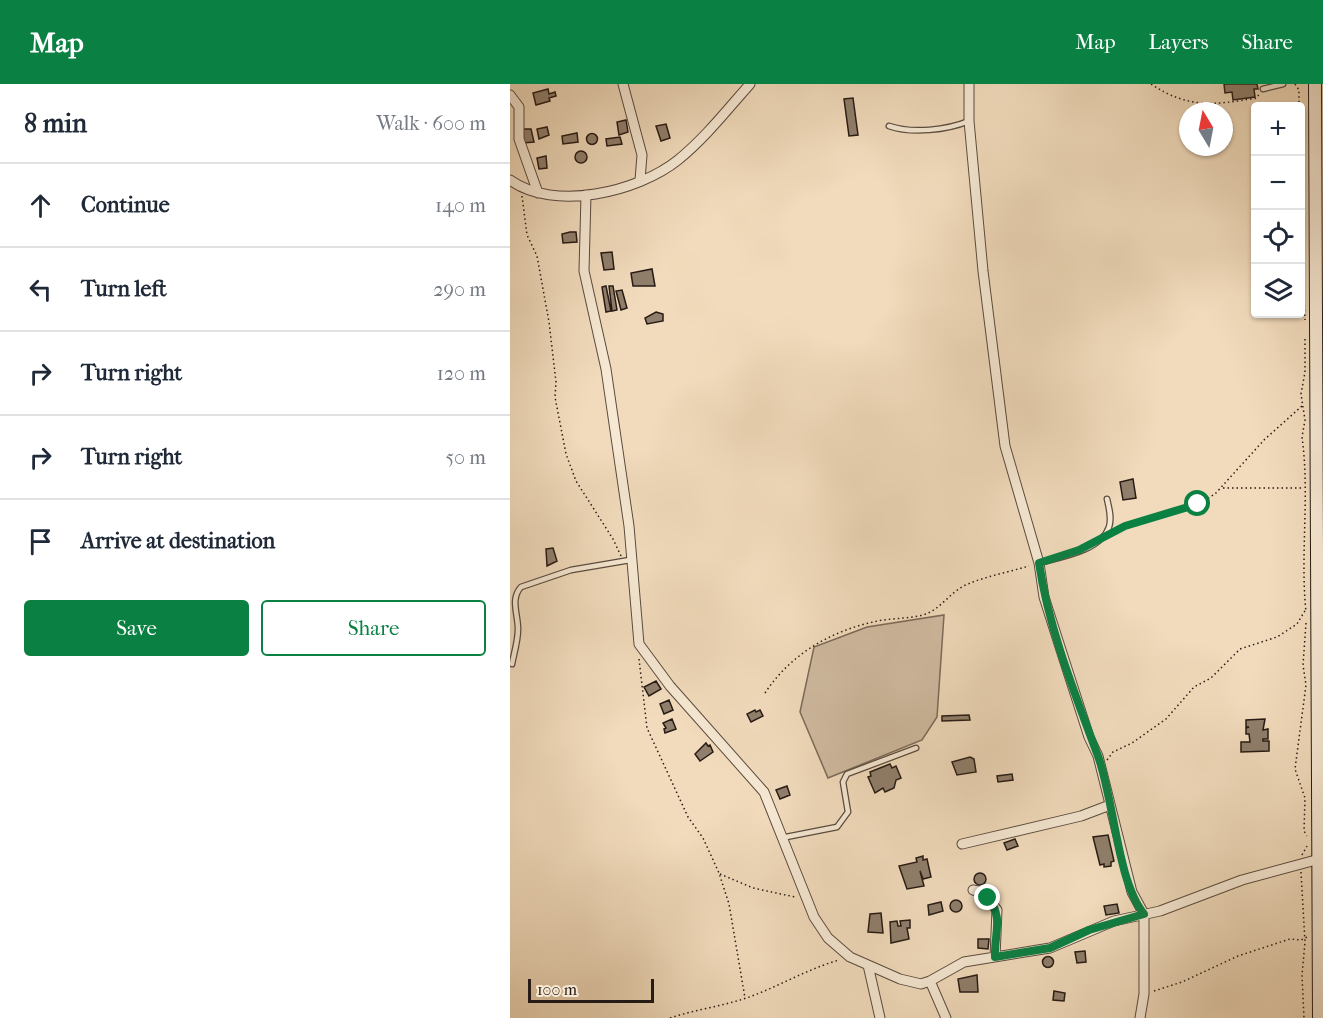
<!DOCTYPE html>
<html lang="en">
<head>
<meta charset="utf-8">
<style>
  :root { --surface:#fff; --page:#f2f2f3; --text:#1f2937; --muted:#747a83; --line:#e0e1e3; --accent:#0b8043 }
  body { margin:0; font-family:"IM FELL French Canon",serif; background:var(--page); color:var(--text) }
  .controls { position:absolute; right:18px; top:18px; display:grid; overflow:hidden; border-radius:6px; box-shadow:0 2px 4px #0004 }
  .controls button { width:54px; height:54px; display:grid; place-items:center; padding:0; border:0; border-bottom:2px solid var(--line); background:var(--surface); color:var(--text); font:30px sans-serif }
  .compass { position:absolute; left:669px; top:18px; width:54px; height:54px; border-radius:50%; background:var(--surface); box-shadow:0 2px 4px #0004; rotate:350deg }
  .scale { position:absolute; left:18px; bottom:15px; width:126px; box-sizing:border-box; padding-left:6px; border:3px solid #271b15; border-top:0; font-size:16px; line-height:21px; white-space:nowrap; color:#271b15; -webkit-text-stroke:4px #f6e8d3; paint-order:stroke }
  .stop { position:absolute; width:18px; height:18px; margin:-14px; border:4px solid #0b8043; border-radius:50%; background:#fff }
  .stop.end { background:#0b8043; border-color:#fff; box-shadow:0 2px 6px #0008 }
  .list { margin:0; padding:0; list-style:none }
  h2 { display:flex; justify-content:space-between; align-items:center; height:78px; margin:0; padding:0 24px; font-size:26px }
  h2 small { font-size:20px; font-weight:400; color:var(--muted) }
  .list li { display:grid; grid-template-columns:39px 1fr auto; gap:18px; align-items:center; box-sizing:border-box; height:84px; padding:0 24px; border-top:2px solid var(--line) }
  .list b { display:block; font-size:22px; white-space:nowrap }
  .list em { font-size:20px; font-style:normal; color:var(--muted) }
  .actions { display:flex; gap:12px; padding:18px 24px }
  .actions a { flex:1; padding:14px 0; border:2px solid var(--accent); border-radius:6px; text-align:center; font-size:21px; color:var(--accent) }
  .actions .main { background:var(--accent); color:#fff }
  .icon { flex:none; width:33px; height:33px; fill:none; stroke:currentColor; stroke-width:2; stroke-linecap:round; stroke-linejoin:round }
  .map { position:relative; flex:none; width:813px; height:934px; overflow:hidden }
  header { display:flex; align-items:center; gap:36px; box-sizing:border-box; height:84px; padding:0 30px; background:var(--accent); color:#fff }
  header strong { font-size:28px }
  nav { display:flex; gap:33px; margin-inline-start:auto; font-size:21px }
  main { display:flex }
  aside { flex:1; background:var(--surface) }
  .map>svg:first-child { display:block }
</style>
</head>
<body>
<header>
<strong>Map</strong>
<nav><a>Map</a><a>Layers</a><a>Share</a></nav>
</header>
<main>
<aside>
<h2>8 min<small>Walk · 600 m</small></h2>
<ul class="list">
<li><svg class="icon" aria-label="ahead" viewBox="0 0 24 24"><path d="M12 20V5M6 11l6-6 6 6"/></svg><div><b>Continue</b></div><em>140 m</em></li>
<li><svg class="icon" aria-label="left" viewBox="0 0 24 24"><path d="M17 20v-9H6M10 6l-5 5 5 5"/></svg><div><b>Turn left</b></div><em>290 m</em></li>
<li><svg class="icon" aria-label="right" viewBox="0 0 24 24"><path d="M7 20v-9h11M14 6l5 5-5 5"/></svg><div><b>Turn right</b></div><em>120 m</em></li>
<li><svg class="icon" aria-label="right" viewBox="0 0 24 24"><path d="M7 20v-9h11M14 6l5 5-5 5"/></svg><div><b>Turn right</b></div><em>50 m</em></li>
<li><svg class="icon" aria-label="arrive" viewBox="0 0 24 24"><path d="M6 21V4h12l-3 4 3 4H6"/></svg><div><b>Arrive at destination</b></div></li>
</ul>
<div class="actions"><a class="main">Save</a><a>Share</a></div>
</aside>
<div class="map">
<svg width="813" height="934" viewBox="0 0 813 934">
  <rect width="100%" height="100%" fill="#f1dbbc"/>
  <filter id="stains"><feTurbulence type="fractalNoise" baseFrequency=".00333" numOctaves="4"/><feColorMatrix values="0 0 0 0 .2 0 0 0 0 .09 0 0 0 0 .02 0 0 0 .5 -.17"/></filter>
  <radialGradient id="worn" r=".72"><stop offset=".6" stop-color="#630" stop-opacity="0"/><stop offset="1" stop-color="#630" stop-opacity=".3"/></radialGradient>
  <path fill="#cfbaa0" stroke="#7b6a5a" stroke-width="1.5" d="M434 531 427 633 412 656 318 694 290 628 304 563 357 543Z"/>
  <path fill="#907f6c" stroke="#271b15" stroke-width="1.5" d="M714 0H747L748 5H744L745 13 723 16 722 8 715 9Z
    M38 5 39 10 45 8 46 12 39 14 40 17 26 21 23 9Z
    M343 14 348 51 339 52 334 15Z
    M116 36 118 48 109 51 107 38Z
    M156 40 160 54 151 57 146 42Z
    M37 43 39 51 29 55 27 45Z
    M13 45H21L24 58 13 59Z
    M67 49 68 58 53 60 52 52Z
    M76.5 55a5.5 5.5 0 1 1 11 0a5.5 5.5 0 1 1-11 0Z
    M110 53 112 60 97 62 96 55Z
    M65 73a6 6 0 1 1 12 0a6 6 0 1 1-12 0Z
    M36 72 37 84 29 85 27 74Z
    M60 148H66L67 158 53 159 52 150Z
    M102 168 104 185 94 186 91 169Z
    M142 185 145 202H123L121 189Z
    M96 202 101 227 96 228 92 203Z
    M99 202H103L107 226 102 227Z
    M112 206 117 224 111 226 106 207Z
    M146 228 153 230V237L137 240 135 234Z
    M623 395 626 414 613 416 610 398Z
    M43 464 47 477 37 482 36 465Z
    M146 597 151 605 139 612 134 603Z
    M159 616 163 626 154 630 150 620Z
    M245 626 246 628 250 626 253 632 241 638 237 630Z
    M459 631 460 636 432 637V632Z
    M162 635 166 645 155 649 154 645 156 644 153 639Z
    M755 635 753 646 758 645V655H753V657H759V667L731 668V658H740L739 650H736V644L739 643H736V636Z
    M196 659 198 662 200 661 203 668 190 677 185 670Z
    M460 673 464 675 466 688 447 691 442 678Z
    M380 680 382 684 386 682 391 694 386 696 384 704 375 708 373 704 365 709 358 693 361 692 360 688Z
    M502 690 503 696 488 698 487 692Z
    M277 702 280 711 270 715 266 706Z
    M598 751 604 777 601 778V782L594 783V780L590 781 583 753Z
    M505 755 508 762 497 766 494 759Z
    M413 772V776L417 775 421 793 413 795 410 787 414 802 397 805 389 782 407 778 406 774Z
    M464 795a6 6 0 1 1 12 0a6 6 0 1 1-12 0Z
    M440 822a6 6 0 1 1 12 0a6 6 0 1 1-12 0Z
    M431 818 433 827 419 831 418 821Z
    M607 820 609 829 596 831 594 822Z
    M371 829 373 849 358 848 360 830Z
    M400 836V844H397L399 855 381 859 380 838 387 837 388 842H391L390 837Z
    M468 855H479L478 865 468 864Z
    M575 867 576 878 567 879 565 868Z
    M532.5 878a5.5 5.5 0 1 1 11 0a5.5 5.5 0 1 1-11 0Z
    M467 891 468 908H450L448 895Z
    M544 907 555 909 554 917 543 916Z"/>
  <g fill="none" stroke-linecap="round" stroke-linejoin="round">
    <g stroke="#5a4b3f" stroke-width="7">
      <path id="service" d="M753 5 773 0
        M379 42C402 50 437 46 459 37
        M529 479C550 473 591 467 599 443 602 434 599 424 597 415
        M2 580C4 569 8 557 8 545 8 530 0 515 11 503L61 486 120 476
        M271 754 327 743 338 728 333 698 337 690 406 664"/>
    </g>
    <g stroke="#5a4b3f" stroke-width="11">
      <path id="minor" d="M113 0 132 71 130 96
        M459 0V37L473 187 495 362 529 479 534 513 579 653 588 672 622 808 634 830V910L630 934
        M0 11 9 23V55L28 109
        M0 96C44 128 128 108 168 76 195 54 217 26 240 0
        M76 111 74 187 96 285 119 442 129 560 160 602 254 708 304 833 318 854 340 873 390 895 411 900 420 897 454 878 540 864 604 837 650 827 732 796 813 774
        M452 760 571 732 600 721
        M463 806 473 808 487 826 485 873
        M358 881 370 934
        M420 897 436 934"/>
    </g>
    <g stroke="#271b15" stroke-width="14">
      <path id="secondary" d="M805 0 809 934"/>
    </g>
    <path stroke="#271b15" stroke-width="1.5" stroke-dasharray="1.5 3" stroke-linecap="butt" d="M641 0C678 25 705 21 747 14L749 10
      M785 0 789 6V22
      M12 112 17 151 27 172 39 238 46 298 45 313 56 370 66 397 103 455 111 472
      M790 127 795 236
      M795 255V288L791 310 795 336 792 353C800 411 790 470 796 528
      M713 404H794
      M605 448 688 420 705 410 754 356 792 322
      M796 539 793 581 796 601 785 685 795 714 794 747 797 752
      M129 575 137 644 178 733 193 754 209 789 219 820 235 914
      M255 609C280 571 319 548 363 538 379 534 397 535 413 531 431 526 440 507 458 500 477 492 499 488 519 482
      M597 676 603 668 622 659 656 635 684 603 701 594 730 565 767 553 787 540 796 525
      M792 771 797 762
      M791 788 795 858 792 891 794 934
      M210 790 243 804 285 813
      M644 907 672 898 728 872 780 855 791 856 799 852
      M160 934C187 925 215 922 242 912 271 901 298 885 329 876"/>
    <use href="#service" stroke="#f6e8d3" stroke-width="4.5"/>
    <use href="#minor" stroke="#f6e8d3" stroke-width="9"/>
    <use href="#secondary" stroke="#f6e8d3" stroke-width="12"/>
  </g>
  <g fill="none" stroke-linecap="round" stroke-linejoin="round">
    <path stroke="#0b8043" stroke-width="8" d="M478 814C494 833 484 850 485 873L540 864 579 846 634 830C607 797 604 715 588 672 565 610 539 546 529 479L569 466 615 442 688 420"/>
  </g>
  <rect width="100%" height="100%" filter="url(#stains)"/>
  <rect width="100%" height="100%" fill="url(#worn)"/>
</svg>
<div class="controls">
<button>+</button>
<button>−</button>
<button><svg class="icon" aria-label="locate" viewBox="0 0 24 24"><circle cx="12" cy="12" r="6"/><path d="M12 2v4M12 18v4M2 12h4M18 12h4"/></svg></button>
<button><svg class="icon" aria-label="layers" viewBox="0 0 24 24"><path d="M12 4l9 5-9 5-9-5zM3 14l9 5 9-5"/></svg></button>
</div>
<svg class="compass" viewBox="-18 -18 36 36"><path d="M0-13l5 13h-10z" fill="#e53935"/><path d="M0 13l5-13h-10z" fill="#747a83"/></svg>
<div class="scale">100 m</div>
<div class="stop" style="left:688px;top:420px"></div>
<div class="stop end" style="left:478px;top:814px"></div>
</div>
</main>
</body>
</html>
